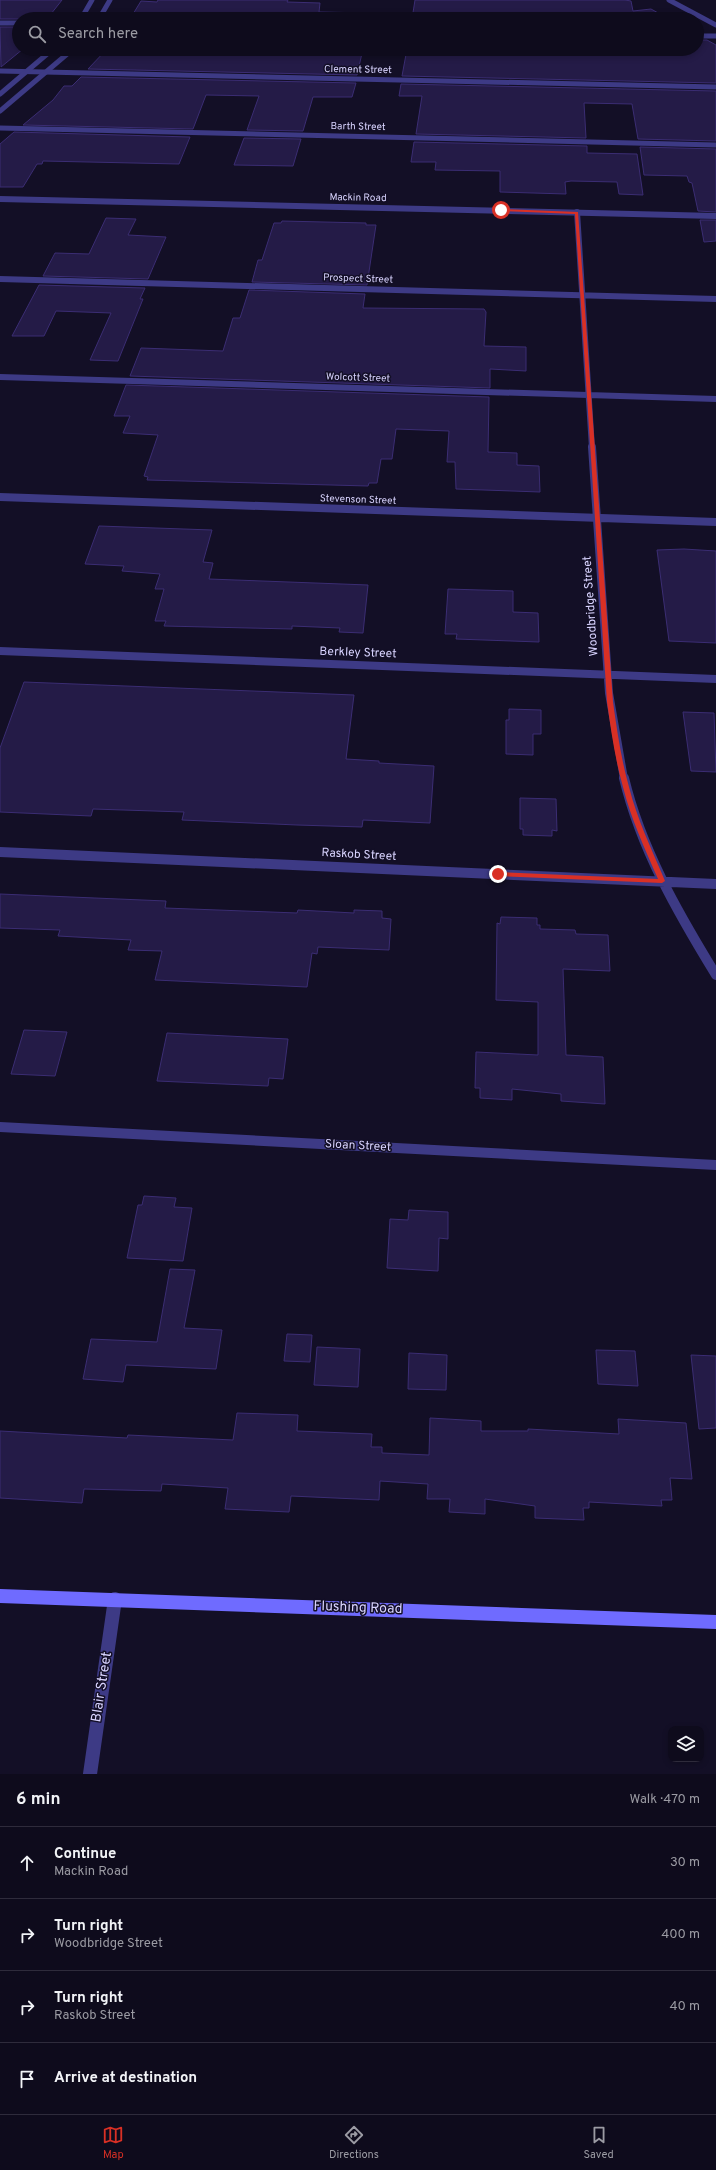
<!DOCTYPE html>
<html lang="en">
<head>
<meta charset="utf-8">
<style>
  :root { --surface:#0e0b1c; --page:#1c1929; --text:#f1f3f6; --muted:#9b9ba3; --line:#2e2b3b; --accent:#d93025 }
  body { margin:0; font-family:Overpass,sans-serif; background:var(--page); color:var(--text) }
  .controls { position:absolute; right:12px; bottom:12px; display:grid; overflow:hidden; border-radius:8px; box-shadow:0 2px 6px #0003 }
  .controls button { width:36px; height:36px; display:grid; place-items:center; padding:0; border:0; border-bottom:1px solid var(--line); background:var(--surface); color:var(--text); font:20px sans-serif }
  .stop { position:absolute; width:12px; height:12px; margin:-9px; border:3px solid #d93025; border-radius:50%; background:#fff }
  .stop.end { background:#d93025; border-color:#fff; box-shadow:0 1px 4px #0008 }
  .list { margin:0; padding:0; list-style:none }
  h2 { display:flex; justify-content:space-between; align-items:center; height:52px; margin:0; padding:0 16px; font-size:17px }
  h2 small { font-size:13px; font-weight:400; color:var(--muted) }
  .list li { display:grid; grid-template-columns:26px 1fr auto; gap:12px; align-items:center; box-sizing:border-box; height:72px; padding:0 16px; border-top:1px solid var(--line) }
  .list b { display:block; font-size:15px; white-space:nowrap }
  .list p { margin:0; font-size:13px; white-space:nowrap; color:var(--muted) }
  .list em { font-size:13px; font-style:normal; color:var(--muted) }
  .icon { flex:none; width:22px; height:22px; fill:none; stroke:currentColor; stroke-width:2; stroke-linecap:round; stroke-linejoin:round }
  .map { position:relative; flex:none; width:716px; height:1774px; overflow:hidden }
  .search { position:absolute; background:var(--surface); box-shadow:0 2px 6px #0003; left:12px; right:12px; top:12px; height:44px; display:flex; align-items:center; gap:10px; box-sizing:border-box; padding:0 14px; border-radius:22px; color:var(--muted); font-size:15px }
  .sheet { height:340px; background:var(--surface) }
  nav { display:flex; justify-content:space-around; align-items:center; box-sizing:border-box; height:56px; border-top:1px solid var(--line); background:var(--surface); font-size:11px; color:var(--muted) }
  nav a { display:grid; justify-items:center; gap:2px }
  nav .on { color:var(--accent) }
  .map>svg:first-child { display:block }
</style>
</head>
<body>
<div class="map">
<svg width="716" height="1774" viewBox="0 0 716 1774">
  <rect width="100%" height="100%" fill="#130f26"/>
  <path fill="#241b47" stroke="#3b2d73" d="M0 0H62L47 19H0Z
    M158 0H288L287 2 320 3 319 12 371 13 369 19H130L141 1 157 2Z
    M415 0H625L631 1 633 11 651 9 669 19H412Z
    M0 27H19V49H23L1 67Z
    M697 40H707L716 45V83L402 76 407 49H697Z
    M107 49H363L357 75 88 69Z
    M81 77 356 83 352 97H313L303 131 247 130 259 96 206 95 193 129 23 125 53 100 64 86H72Z
    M401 84 716 91V141L638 139 632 104 584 103 586 138 416 134 422 96H399Z
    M14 132 190 137 179 164 43 161 42 164H37L23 187H0V144Z
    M244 138 301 139 293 166 234 165Z
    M414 142 587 146V153L637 154 643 195 619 194 617 182 571 181 565 182 566 194 500 192V171L435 170 436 162H411Z
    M640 147 716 149V212L698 211 692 183 689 182 687 176 644 175Z
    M106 218 136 219 128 235 166 237 148 279 43 276 55 253 89 254Z
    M700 220H716V241L704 242Z
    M282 221 366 223V225H376L367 285 252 282 258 260H262L274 223H281Z
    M39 285 145 288 140 299H143L118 361 90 360 111 313 56 311 44 336H12Z
    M249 290 365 294 363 308 484 309 486 312 484 346 526 347V371L490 369V388L130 376 141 348 223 351 233 318H240Z
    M126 385 489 397 488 452 517 453V465L539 466 540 492 456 489 455 462H447L449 431 396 429 392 459H381L377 483H369L368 486 147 480 148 477 144 476 158 435 123 433 130 416H114Z
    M99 526 212 530 203 562 213 563 209 579 368 585 363 633 339 632 340 628 292 626V629L164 626 166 621H155L164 589H155L160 574 122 571 124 566 85 564Z
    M684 549 716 551V643L669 641 657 550Z
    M448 589 513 591V612L538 613 539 642 456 639 457 634H445Z
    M24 682 354 695 346 759 379 761V763L434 766 430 823 363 820 362 827 297 825 182 820 184 812 93 809 91 816 0 812V748Z
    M509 709 541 710V734H533V755L506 754V720H509Z
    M683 712 714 713 716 772 691 771Z
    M520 798 556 799 557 831 552 830V836L523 835V829H520Z
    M0 894 166 901 165 908 297 913 298 910 354 913V910L382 911V918L391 919 389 950 318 947 317 954 312 953 307 987 155 980 162 951 128 950 131 940 58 936 60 930 0 928Z
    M501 917 537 918V925H540V929L575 930 576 934 608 935 610 971 563 969 566 1055 603 1057 605 1104 561 1101V1094L512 1089V1100L480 1098V1088H475L476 1052 538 1055V1002L496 1000 497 923 500 924Z
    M24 1030 67 1032 55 1076 11 1074Z
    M167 1033 288 1039 283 1079 269 1078 268 1086 157 1081Z
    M144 1196 176 1198 174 1207 192 1208 183 1261 127 1258 138 1205H142Z
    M409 1210 448 1212V1239L439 1238 438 1271 387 1268 390 1219 408 1220Z
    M170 1269 195 1270 184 1328 222 1330 216 1369 126 1365 123 1382 83 1379 91 1339 157 1342Z
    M287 1334 312 1335 310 1362 284 1361Z
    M317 1347 360 1349 358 1387 314 1385Z
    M596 1350 635 1351 638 1386 598 1384Z
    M409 1353 447 1355 446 1390 408 1389Z
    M691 1355 716 1356V1428L699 1429Z
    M237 1413 298 1415 297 1431 372 1434 371 1447H382V1453L429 1455 430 1418 481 1421V1431H528V1429L619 1434 618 1419 686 1423 692 1479 670 1478 672 1500H661L662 1506 589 1502V1508H583L584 1520 535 1518V1506L485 1499V1514L449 1512 450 1499H427L428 1484 380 1481 379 1500 291 1496 289 1512 225 1509 228 1488 162 1484 161 1491 84 1489 82 1503 0 1498V1431L127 1438 128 1435 233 1440Z"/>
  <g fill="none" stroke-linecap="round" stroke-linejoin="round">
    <path stroke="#3d3a85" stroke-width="5" d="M0 23H19
      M697 36H716
      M0 71 716 87
      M0 128 716 145"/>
    <path stroke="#3d3a85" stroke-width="6" d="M577 212 592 448
      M0 279 716 299
      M0 377 716 399"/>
    <path stroke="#3d3a85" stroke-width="8" d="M592 447 609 693 624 779
      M0 497 716 522
      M0 651 716 679"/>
    <path stroke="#3d3a85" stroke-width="10" d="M624 778C641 849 678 913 716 975
      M0 852 716 884
      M0 1127 716 1165"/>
    <path stroke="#3d3a85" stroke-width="14" d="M90 1774 115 1599"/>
    <path stroke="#3d3a85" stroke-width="5" d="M669 0 716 25
      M81 19 92 0
      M99 19 110 0
      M0 94 53 49
      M0 111 73 49"/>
    <path stroke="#3d3a85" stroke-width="6" d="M0 199 716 216"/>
    <path stroke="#6f6bff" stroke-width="14" d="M0 1596 716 1622"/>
  </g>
  <path fill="#d93025" d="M501 209 578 212 613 702C617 730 621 759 629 787 637 819 652 850 665 881L662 883 498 876 495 874 498 872 658 879C645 849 631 819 623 787 615 759 611 730 607 702L575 214 500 211Z"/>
  <g text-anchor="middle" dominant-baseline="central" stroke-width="3" stroke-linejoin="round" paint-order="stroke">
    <g font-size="10" fill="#d9d4ff" stroke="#130f26">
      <text transform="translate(358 70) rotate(1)">Clement Street</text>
      <text transform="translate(358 127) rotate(1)">Barth Street</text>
      <text transform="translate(358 198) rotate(1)">Mackin Road</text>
      <text transform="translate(358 279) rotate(2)">Prospect Street</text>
      <text transform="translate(358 378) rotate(2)">Wolcott Street</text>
      <text transform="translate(358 500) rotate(2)">Stevenson Street</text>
    </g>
    <g font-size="12" fill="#d9d4ff" stroke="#130f26">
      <text transform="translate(591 606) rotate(-94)">Woodbridge Street</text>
      <text transform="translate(358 653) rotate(2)">Berkley Street</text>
      <text transform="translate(359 855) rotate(3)">Raskob Street</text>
      <text transform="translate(358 1146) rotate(3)">Sloan Street</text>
    </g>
    <g font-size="14" fill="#d9d4ff" stroke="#130f26">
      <text transform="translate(358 1608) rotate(2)">Flushing Road</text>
      <text transform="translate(102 1687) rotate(-81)">Blair Street</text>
    </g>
  </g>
</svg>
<div class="controls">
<button><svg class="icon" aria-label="layers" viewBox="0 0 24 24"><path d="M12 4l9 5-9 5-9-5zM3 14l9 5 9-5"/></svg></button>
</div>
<div class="stop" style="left:501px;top:210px"></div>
<div class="stop end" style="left:498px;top:874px"></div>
<div class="search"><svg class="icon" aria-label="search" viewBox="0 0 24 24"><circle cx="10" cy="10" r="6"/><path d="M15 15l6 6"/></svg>Search here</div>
</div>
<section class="sheet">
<h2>6 min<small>Walk · 470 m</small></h2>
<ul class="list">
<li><svg class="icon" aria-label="ahead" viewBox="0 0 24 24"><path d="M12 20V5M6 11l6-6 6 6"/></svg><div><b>Continue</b><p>Mackin Road</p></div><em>30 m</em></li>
<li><svg class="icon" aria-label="right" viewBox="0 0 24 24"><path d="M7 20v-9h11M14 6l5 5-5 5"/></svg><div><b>Turn right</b><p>Woodbridge Street</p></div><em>400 m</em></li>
<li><svg class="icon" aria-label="right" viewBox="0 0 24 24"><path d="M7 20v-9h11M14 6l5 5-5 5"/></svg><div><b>Turn right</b><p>Raskob Street</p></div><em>40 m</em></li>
<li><svg class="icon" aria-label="arrive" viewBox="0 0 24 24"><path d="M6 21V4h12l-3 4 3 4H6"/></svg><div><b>Arrive at destination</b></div></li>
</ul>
</section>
<nav>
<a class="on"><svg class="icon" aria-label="map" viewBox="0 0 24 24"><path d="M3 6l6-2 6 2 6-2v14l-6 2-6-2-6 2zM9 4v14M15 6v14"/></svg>Map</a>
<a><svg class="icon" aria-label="directions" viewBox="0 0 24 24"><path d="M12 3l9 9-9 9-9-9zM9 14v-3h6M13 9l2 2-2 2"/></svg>Directions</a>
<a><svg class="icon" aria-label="saved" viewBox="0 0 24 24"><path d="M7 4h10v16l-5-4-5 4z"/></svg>Saved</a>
</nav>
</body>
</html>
